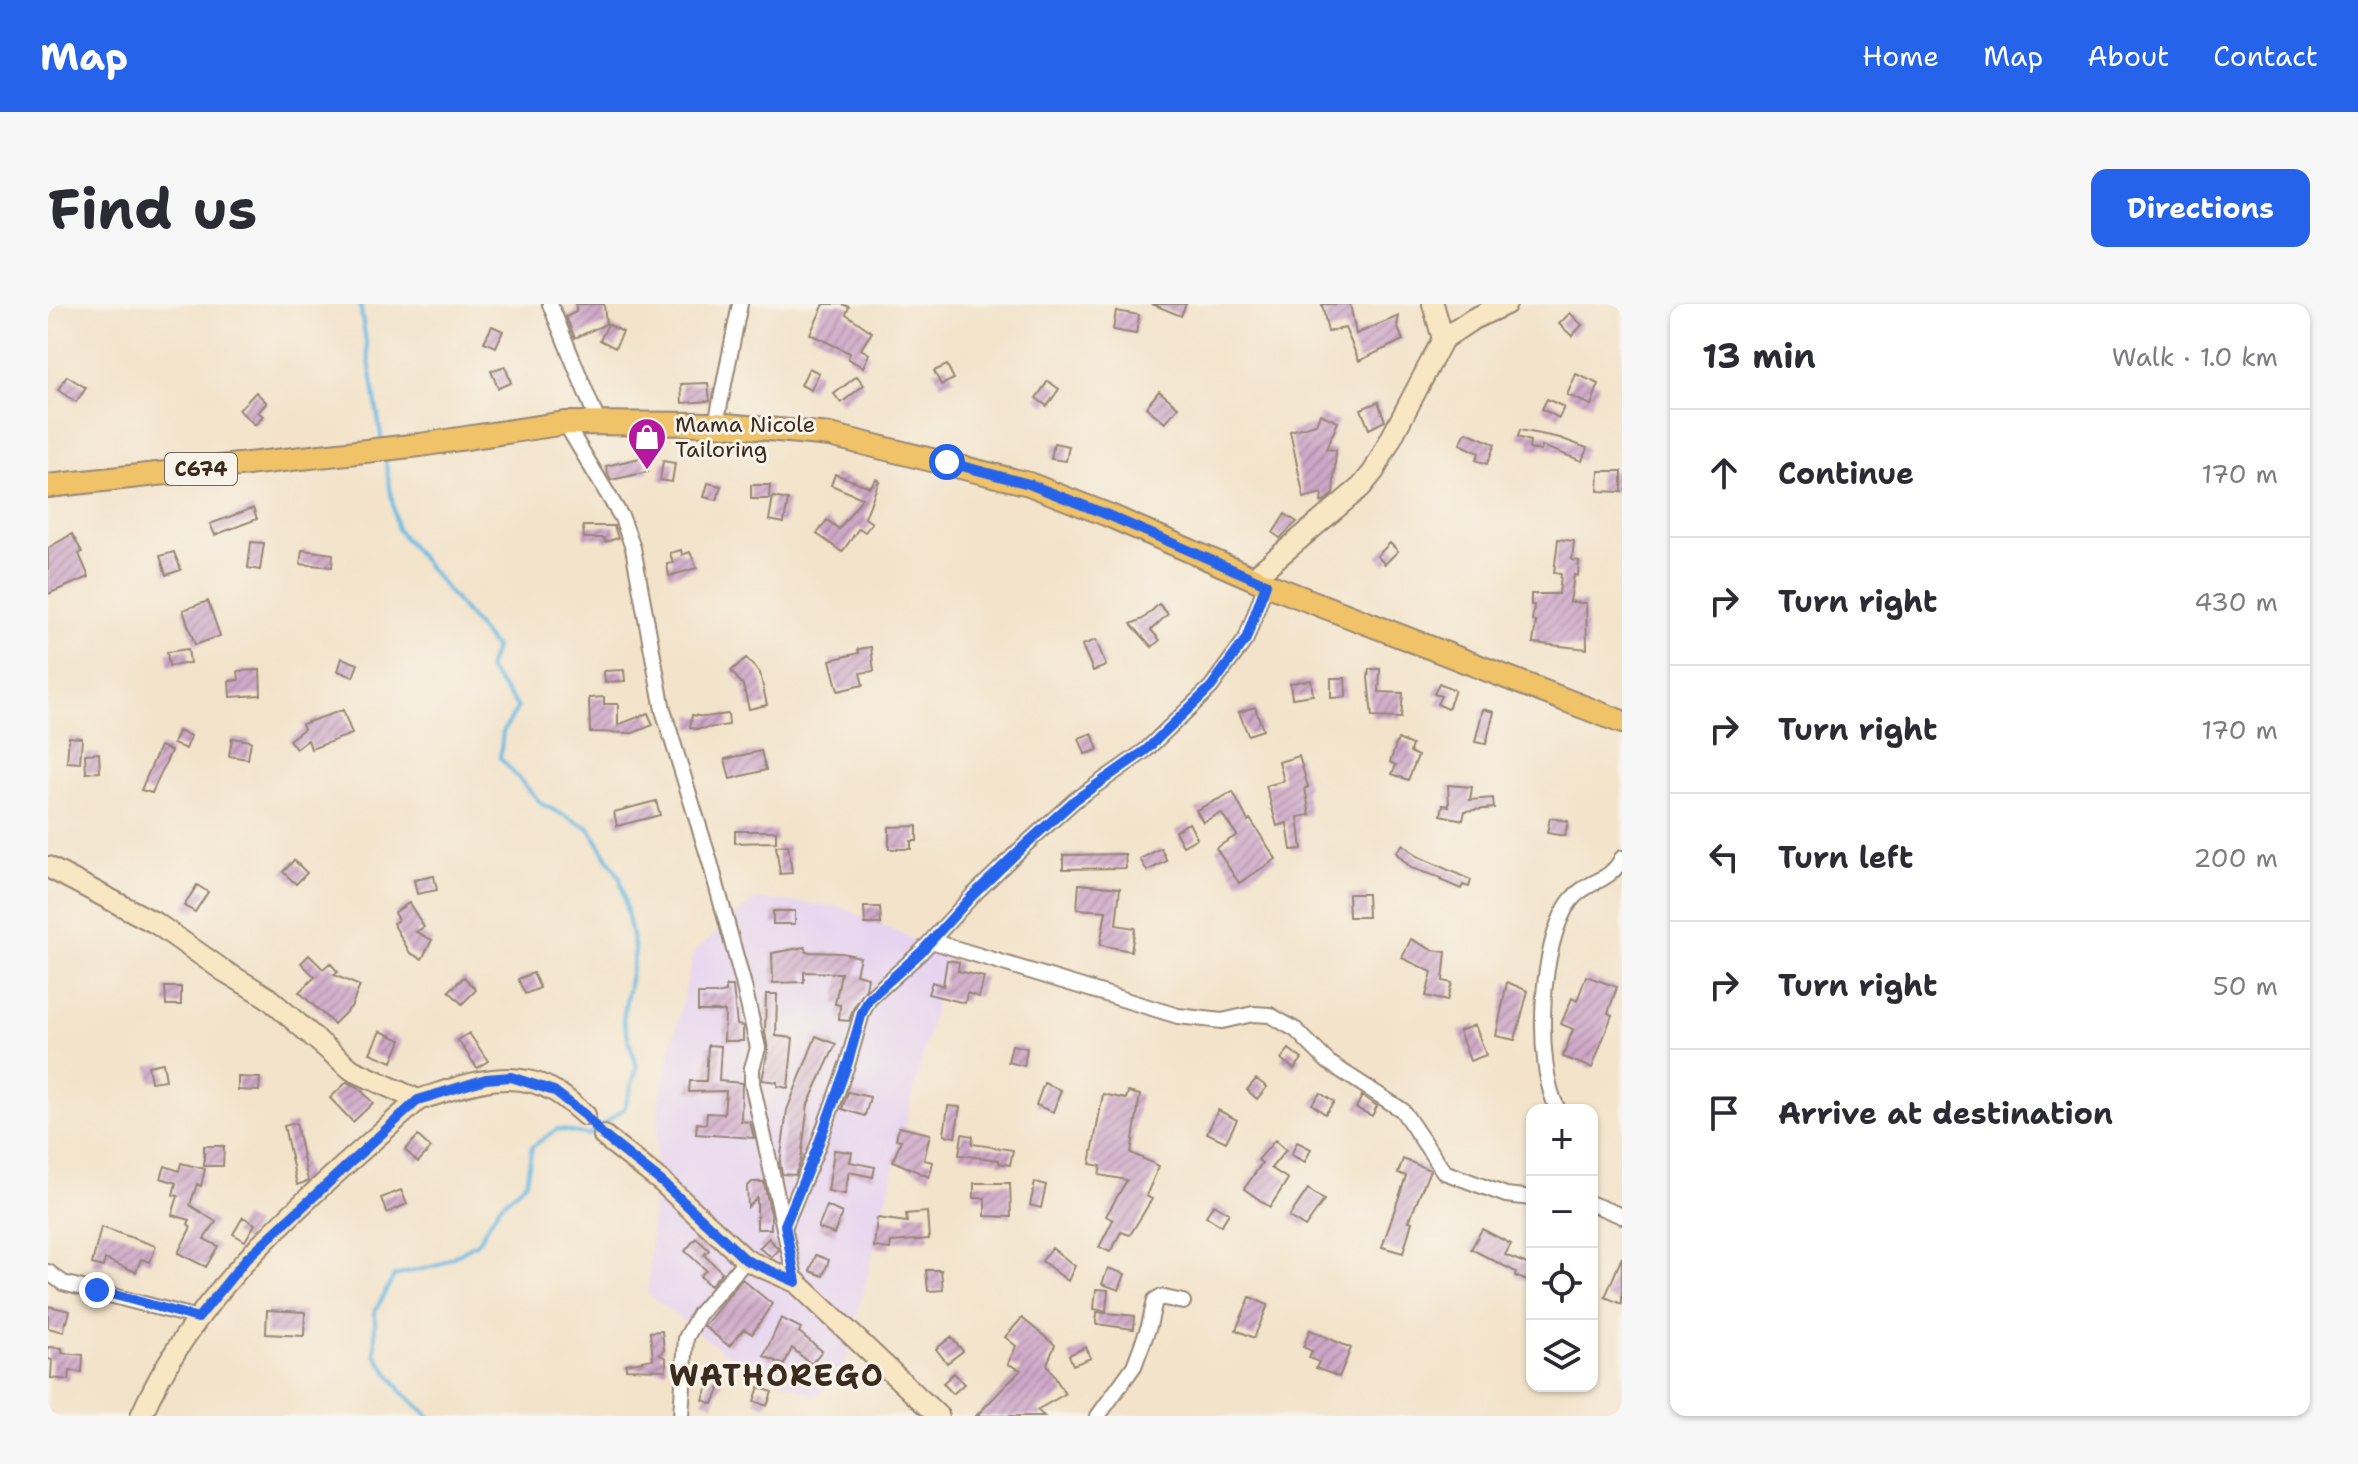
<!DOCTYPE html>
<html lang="en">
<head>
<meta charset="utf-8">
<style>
  :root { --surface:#fff; --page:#f7f7f7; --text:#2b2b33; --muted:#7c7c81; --line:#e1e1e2; --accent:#2563eb }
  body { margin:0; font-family:"Shantell Sans",sans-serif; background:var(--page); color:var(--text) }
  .controls { position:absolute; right:24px; bottom:24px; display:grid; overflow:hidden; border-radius:16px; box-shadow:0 2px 6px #0004 }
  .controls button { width:72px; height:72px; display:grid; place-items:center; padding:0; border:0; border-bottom:2px solid var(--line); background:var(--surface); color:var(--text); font:40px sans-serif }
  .stop { position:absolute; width:24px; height:24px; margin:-18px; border:6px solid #2563eb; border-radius:50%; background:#fff }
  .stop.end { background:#2563eb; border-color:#fff; box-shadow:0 2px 8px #0008 }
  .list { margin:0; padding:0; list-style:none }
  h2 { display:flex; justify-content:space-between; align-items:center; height:104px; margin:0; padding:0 32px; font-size:34px }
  h2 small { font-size:26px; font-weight:400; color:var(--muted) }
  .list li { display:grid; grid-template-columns:52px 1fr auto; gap:24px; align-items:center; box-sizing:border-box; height:128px; padding:0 32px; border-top:2px solid var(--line) }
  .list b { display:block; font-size:30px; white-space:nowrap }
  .list em { font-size:26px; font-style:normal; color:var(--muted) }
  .icon { flex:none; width:44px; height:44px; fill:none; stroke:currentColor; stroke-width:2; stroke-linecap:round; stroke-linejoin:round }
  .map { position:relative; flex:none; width:1574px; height:1112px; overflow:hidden; border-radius:16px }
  header { display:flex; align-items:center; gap:48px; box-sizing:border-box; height:112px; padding:0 40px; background:var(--accent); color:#fff }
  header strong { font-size:38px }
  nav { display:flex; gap:44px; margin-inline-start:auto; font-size:28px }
  .intro { display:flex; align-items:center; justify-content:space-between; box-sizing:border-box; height:192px; padding:0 48px }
  h1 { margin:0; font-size:56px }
  .button { padding:20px 36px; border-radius:16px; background:var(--accent); color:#fff; font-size:28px; font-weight:700 }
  main { display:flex; gap:48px; padding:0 48px }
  aside { flex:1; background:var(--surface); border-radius:16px; box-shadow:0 2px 6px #0004 }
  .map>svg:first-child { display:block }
</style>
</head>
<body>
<header>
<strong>Map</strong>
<nav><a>Home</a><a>Map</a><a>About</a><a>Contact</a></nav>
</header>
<div class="intro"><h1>Find us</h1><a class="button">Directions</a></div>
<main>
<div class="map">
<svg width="1574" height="1112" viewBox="0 0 1574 1112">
  <defs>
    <pattern id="building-hatch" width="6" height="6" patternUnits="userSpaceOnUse" patternTransform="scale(2)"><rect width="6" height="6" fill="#cfa8c9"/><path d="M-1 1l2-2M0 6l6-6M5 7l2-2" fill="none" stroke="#a989a3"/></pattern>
  </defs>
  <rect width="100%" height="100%" fill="#f7f3e8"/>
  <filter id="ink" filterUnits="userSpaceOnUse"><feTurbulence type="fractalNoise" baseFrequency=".0125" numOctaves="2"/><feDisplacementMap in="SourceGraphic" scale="16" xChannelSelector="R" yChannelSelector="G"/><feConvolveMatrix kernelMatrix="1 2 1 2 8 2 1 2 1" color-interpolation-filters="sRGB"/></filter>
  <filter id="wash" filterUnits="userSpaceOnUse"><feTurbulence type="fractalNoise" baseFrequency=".006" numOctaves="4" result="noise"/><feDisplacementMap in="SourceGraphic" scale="32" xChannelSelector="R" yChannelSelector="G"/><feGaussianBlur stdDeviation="1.8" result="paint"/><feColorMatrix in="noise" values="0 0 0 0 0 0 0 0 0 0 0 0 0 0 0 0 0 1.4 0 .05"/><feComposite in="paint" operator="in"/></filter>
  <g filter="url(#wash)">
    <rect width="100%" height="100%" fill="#f3e3ca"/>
    <path fill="#e6d3f0" d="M707 595 790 602 900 651 795 1068 768 1092 693 1061 600 990 611 797 646 648Z"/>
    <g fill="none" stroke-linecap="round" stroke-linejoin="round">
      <path stroke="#65b7e0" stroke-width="4" d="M312 0 334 138
        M337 154 349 225 447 344 440 365 470 403 455 428 452 454 494 500 541 524 572 574 587 647 575 715 589 764 576 805 540 831 509 825 484 843 478 878 451 903 429 939 391 961 346 972 327 1007V1050L354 1088 381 1112"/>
    </g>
    <g id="blocks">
      <path fill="url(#building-hatch)" d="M528 0H556L558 20 527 34 518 13 528 8Z
        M776 0H794L801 3 798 10 824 28 813 45 821 50 815 63 800 55 802 49 762 30Z
        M1104 0H1138L1133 12Z
        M1274 0H1302L1308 30 1351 12 1349 22 1355 36 1311 57 1297 24 1280 28Z
        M1068 7 1091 11 1088 30 1065 26Z
        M1522 9 1534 21 1524 32 1511 20Z
        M560 20 575 28 567 44 552 36Z
        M444 22 455 27 448 43 436 38Z
        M899 61 906 75 893 81 886 67Z
        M457 62 463 79 450 84 443 67Z
        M761 64 771 69 763 86 753 81Z
        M1528 70 1551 80 1543 101 1519 91Z
        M19 72 38 84 28 98 10 86Z
        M809 72 816 81 793 99 786 90Z
        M1000 77 1011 85 999 102 988 94Z
        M660 79 662 97 634 99 633 80Z
        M1111 87 1130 103 1117 119 1098 103Z
        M208 88 219 99 210 108 215 112 207 121 191 106Z
        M1499 95 1516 103 1511 114 1494 105Z
        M1330 98 1337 117 1321 125 1313 105Z
        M1272 110 1290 118 1278 145 1288 146 1285 190 1275 198H1273L1274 189 1256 194 1242 127 1268 120Z
        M1472 126 1512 134 1539 144 1534 157 1494 142 1493 147 1481 145 1482 137 1470 133Z
        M1418 128 1447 140 1439 160 1428 156 1431 149 1412 140Z
        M1006 139 1021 142 1018 157 1003 155Z
        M596 153 600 168 563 176 560 170 558 162Z
        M615 157 627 159 624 178 612 176Z
        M1551 167H1574V188L1550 187Z
        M787 170 822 183 828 175 831 177 817 214 824 219 817 228 811 224 794 248 769 230 779 216 791 225 814 194 783 181Z
        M660 179 673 182 669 196 656 193Z
        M703 181H722L721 195H703Z
        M725 193 740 196 736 219 721 216Z
        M205 204 209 215 167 231 162 220Z
        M1237 210 1249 218 1232 234 1225 229Z
        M535 222H566L570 234 557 238 556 234H536Z
        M24 230 34 248 31 250 41 273 0 290V244Z
        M1510 235 1526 237 1524 256 1531 257 1530 272 1526 271 1522 298 1538 299 1539 345 1485 339 1488 318 1484 317 1486 301H1483V290H1511L1513 270 1506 269Z
        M203 238 216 239 212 266 200 264Z
        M1342 239 1350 247 1337 260 1329 252Z
        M254 246 285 250 284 263 252 260Z
        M633 246 634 251 642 248 649 264 621 272 619 260 625 259 622 249Z
        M126 248 133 266 118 271 112 252Z
        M160 297 172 332 147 341 135 306Z
        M1111 300 1120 310 1103 326 1112 336 1104 343 1083 320 1095 315Z
        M1048 336 1058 362 1045 367 1034 341Z
        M823 343 826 367 812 369 815 381 790 387 782 356 811 349 810 345Z
        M140 345 142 359 121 362 119 348Z
        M294 354 310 360 305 373 290 367Z
        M698 354 712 369 719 401 701 405 695 381 683 367Z
        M1321 365H1332L1331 388 1355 389 1353 414 1324 413 1320 374Z
        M212 366 213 391 182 393 181 377 191 376 190 367Z
        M576 366 577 377 557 378 556 367Z
        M1283 374H1297L1298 393 1283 394Z
        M1263 376 1265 391 1244 394 1242 379Z
        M1391 379 1407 386 1400 405 1389 400 1393 392 1386 390Z
        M556 393V400H570V421L600 409 605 421 585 429 542 428 541 394Z
        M1207 403 1215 426 1200 431 1191 408Z
        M1435 405 1446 408 1438 440 1427 438Z
        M295 406 304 430 263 445 260 436 248 445 241 436 256 425 254 420Z
        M680 410 681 421 651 425 642 424 644 411 657 413Z
        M130 427 143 432 138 445 125 440Z
        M1044 429 1050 446 1037 450 1031 434Z
        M21 433 34 434 32 459 19 458Z
        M184 434 203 437 200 455 181 452Z
        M1350 435 1364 441 1362 448 1370 452 1360 476 1344 470 1348 461 1342 458Z
        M112 442 123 447 104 489 93 486Z
        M713 447 718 466 682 475 677 455Z
        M51 449 52 468 38 469 37 450Z
        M1251 452 1260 483 1257 484 1262 511 1250 513 1254 545 1243 546 1239 519 1229 522 1218 482 1236 477 1231 458Z
        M1400 481 1424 483 1422 496 1445 494 1446 504 1417 507 1415 516 1393 511 1395 501 1401 502Z
        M1185 488 1200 517 1202 515 1228 555 1191 579 1168 544 1189 531 1173 509 1155 518 1148 506Z
        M608 497 612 511 569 522 566 508Z
        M1502 514 1520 517 1517 532 1499 529Z
        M1141 519 1149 534 1135 542 1127 527Z
        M869 522V537H863V545H841V523Z
        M687 527H728V538L687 539Z
        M1355 540 1369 552 1423 576 1421 583 1415 581 1413 585 1392 576 1393 574 1363 564 1348 549Z
        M740 541 744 569 732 570 728 542Z
        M1113 544 1119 557 1099 567 1092 555Z
        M1077 550 1078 564 1015 565V551Z
        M246 556 259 569 248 580 235 568Z
        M386 572 389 586 369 590 366 576Z
        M1031 580 1072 584 1068 621 1087 624 1083 647 1052 641 1058 607 1029 605Z
        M149 581 160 588 147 608 136 602Z
        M1300 590H1319L1320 613H1301Z
        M361 599 376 623 368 628 384 636 374 655 362 649 345 619 350 616 346 609Z
        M816 603H832L833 620H817Z
        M725 607H747V620H725Z
        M1363 635 1384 646 1398 648 1395 677 1404 679 1399 697 1378 692 1384 668 1354 654Z
        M757 643 758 648 794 649 812 653 808 670 820 673 818 685 805 705 801 717 791 716 792 701 787 700 793 669 756 668V678L725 679 724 649Z
        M261 651 275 665 282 659 290 668 286 671 312 682 303 703 286 720 251 688 267 673 253 659Z
        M899 656 911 658 910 667 936 673 931 693 919 689 917 699 880 690 884 678 895 682Z
        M485 669 492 684 477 690 470 675Z
        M1538 672 1569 683 1560 709 1564 711 1544 764 1515 753 1525 725 1513 720 1524 694 1529 697Z
        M416 673 428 686 414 700 401 687Z
        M1459 678 1480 687 1467 736 1448 732Z
        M678 682H685L689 721 695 722V737H676L677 707H650V690H669L678 688Z
        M117 683H133V701H118Z
        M718 690H729L728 732 745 734 740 784 729 782V778L714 776 720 746 717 729Z
        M1427 721 1438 751 1422 757 1411 727Z
        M332 727 353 736 344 758 322 749Z
        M421 729 440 757 429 764 410 736Z
        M768 732 788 740 760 800 753 856 747 871 734 870 732 859 739 806Z
        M660 741 673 742 671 777 694 779 693 817 702 818 706 834 648 830 649 819 658 820 659 809 676 810 678 787 641 788 642 777H658Z
        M964 741 979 744 976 762 960 758Z
        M1241 745 1254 755 1246 765 1233 755Z
        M115 759 118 776 103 778 100 762Z
        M190 773 212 774 211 787 190 786Z
        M1208 775 1219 783 1209 795 1199 786Z
        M299 778 310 783 325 799 305 818 282 794Z
        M996 779 1013 786 1005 808 988 801Z
        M800 788 822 793 817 812 794 805Z
        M1080 788 1092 791 1083 849 1111 862 1098 892 1104 895 1082 931 1073 928 1062 948 1051 943 1065 916 1058 912 1079 876 1051 871 1053 862 1042 860 1055 790 1078 795Z
        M1272 789 1286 798 1277 810 1264 800Z
        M1314 792 1329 802 1324 812 1308 804Z
        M900 802 912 803 907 833 896 831Z
        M1170 806 1189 816 1178 838 1159 829Z
        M248 819 260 877 249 881 236 822Z
        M851 823 882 830 876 856 885 858 881 873 845 857 853 836 848 835Z
        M914 830 925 832 924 840 965 846 962 861 951 859V856L911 851Z
        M370 832 383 844 370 858 357 846Z
        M1227 836 1238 846 1223 864 1240 875 1222 903 1196 885 1214 859 1210 856Z
        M1249 838 1263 845 1257 858 1243 851Z
        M156 842H176L175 862H156Z
        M786 846 804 848 802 858 827 863 825 873 801 868 797 890 780 887Z
        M1355 855 1382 866 1361 917 1364 918 1355 949 1334 943 1358 872 1350 869Z
        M133 859 157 865 153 882 149 880 142 901 168 918 156 935 170 942 158 963 130 949 143 923 140 920 142 916 124 911 130 892 125 891 128 879 113 874 117 862 131 867Z
        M704 878H716L723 910V925H709V894L700 903 699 883Z
        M987 878 998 881 993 904 982 901Z
        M926 879H962L963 913 937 912V894H926Z
        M1260 885 1276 896 1257 923 1241 913Z
        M353 886 359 900 339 909 333 894Z
        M1166 900 1181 909 1173 922 1158 912Z
        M779 902 794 909 786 930 770 924Z
        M879 908 881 935 843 938 842 945 826 943 829 914 859 918 858 910Z
        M195 913 207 920 197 937 185 930Z
        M53 923 108 942 102 958 93 955 88 968 57 955 55 963 44 960Z
        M1434 925 1463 940 1457 951 1484 962V979L1467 972 1468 968 1423 945Z
        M648 934 661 946 656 951 674 968 662 982 652 972 658 966 637 947Z
        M721 934 731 946 724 953 711 944Z
        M1004 944 1027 962 1020 977 994 957Z
        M768 951 781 956 775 972 762 967Z
        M1574 953V1000L1557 993Z
        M1060 964 1077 970 1071 986 1054 980Z
        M878 966H893L895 986 880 987Z
        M694 975 724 1000 704 1030 696 1025 681 1042 656 1022Z
        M1048 985 1060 986 1058 1007 1046 1005Z
        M1202 993 1220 1001 1206 1034 1188 1026Z
        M0 1002 22 1007 19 1018 17 1017 16 1028 0 1024Z
        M219 1006 257 1008 256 1032 218 1030Z
        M1049 1008 1087 1012 1086 1025 1048 1020Z
        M733 1014 753 1024 751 1028 774 1047 763 1060 744 1044 736 1061 716 1052Z
        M974 1014 1007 1041 999 1060 1017 1090 989 1106 996 1112H928L973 1066 960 1060 968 1042 957 1033Z
        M1262 1026 1303 1044 1291 1073 1268 1064 1271 1058 1261 1054 1264 1047 1255 1043Z
        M614 1027 616 1046 612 1051 618 1054V1066L578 1065V1060L605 1055 602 1028Z
        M903 1033 915 1047 899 1059 888 1045Z
        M0 1043 14 1044V1049L35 1051 34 1068 22 1067 21 1076 3 1074 4 1056 0 1055Z
        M1038 1043 1043 1054 1025 1061 1021 1051Z
        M906 1069 916 1080 905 1090 895 1079Z
        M664 1072 675 1076 665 1100 655 1096Z
        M711 1083 724 1088 719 1102 706 1097Z"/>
    </g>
  </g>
  <g filter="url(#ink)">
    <use href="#blocks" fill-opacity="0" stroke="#978674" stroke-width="2"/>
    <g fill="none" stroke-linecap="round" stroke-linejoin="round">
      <g stroke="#978674" stroke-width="18">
        <path id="street" d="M502 0 550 118
          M517 119 574 214 585 244 615 406 662 558 695 678 710 744 704 764V779L748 978
          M668 120 692 0
          M883 637 1130 712 1174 717 1205 710 1222 711 1248 726 1280 758 1354 806 1396 868 1458 891 1484 894
          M1510 806C1486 761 1491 637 1523 596 1539 576 1562 579 1574 554
          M1544 900 1574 912
          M737 921 769 844 800 758 814 709 821 695 873 648 924 592 978 540 1027 496 1098 446 1163 383 1198 335 1218 280
          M0 968 15 979 150 1014
          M633 1112 638 1034 651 1010 698 956
          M1050 1112 1086 1062 1101 1022 1107 996 1112 993 1135 998"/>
      </g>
      <g stroke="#978674" stroke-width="24">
        <path id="secondary" d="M1385 0 1395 35
          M1205 274 1313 183 1326 167 1395 35 1425 15 1458 0
          M0 563 109 620 176 667 219 693 304 766 370 796C415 782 463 761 508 788 518 794 528 803 537 811
          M556 832 614 878 698 956 748 978 890 1112
          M93 1112C150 980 266 890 370 796"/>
      </g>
      <g stroke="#978674" stroke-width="26">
        <path id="primary" d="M0 182 372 141 517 119 668 120 782 131 981 180 1060 211 1218 280 1574 418"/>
      </g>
      <use href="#street" stroke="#fff" stroke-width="14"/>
      <use href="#secondary" stroke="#f9e7c3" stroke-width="20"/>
      <use href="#primary" stroke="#f0c369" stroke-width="22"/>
    </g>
  </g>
  <g fill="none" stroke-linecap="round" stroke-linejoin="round" filter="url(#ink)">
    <path stroke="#2563eb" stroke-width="10" d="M49 986 150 1014 199 954 370 796 438 775 463 773 506 787 537 811 556 832 614 878 698 956 748 978 737 921 769 844 800 758 814 709 821 695 873 648 924 592 978 540 1027 496 1098 446 1163 383 1198 335 1218 280 1060 211 981 180 899 158"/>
  </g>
  <defs>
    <g id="shop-pin" transform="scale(2)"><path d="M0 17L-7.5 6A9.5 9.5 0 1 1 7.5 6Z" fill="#b5179e" stroke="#f7f3e8"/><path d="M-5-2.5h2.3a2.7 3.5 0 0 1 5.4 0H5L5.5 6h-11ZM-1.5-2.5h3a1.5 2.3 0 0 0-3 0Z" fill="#fff"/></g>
  </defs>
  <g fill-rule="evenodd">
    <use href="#shop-pin" x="599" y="133"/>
  </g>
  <g text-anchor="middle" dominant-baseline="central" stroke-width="6" stroke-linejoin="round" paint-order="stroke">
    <rect fill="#f7f3e8" stroke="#73665b" stroke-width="2" x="117" y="149" width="72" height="32" rx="6"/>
    <g font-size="20" font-weight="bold" fill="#3b2a1e">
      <text x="153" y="165">C674</text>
    </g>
    <g font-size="22" fill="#3b2a1e" stroke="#f7f3e8" text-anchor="start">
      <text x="627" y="120">Mama Nicole<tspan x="627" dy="25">Tailoring</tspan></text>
    </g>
    <g font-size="30" font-weight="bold" letter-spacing="2" fill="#3b2a1e" stroke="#f7f3e8">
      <text x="729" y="1071">WATHOREGO</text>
    </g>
  </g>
</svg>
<div class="controls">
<button>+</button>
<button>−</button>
<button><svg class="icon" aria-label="locate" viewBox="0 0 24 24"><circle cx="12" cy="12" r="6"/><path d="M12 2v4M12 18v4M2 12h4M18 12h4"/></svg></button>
<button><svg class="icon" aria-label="layers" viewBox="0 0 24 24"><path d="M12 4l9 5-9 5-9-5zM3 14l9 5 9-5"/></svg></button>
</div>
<div class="stop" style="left:899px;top:158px"></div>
<div class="stop end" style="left:49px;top:986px"></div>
</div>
<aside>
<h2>13 min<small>Walk · 1.0 km</small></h2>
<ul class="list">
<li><svg class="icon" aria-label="ahead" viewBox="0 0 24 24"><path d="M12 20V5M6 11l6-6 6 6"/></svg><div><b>Continue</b></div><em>170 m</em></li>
<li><svg class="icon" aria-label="right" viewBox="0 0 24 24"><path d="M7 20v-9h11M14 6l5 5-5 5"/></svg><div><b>Turn right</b></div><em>430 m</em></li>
<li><svg class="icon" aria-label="right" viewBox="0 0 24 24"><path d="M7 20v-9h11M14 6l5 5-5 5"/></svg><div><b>Turn right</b></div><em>170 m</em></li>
<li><svg class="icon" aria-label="left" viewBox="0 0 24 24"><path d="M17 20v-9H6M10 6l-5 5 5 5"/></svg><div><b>Turn left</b></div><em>200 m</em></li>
<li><svg class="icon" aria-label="right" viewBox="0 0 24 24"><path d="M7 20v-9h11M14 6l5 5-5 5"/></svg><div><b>Turn right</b></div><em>50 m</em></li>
<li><svg class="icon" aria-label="arrive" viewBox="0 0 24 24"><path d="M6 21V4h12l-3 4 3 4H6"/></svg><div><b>Arrive at destination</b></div></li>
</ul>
</aside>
</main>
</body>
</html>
